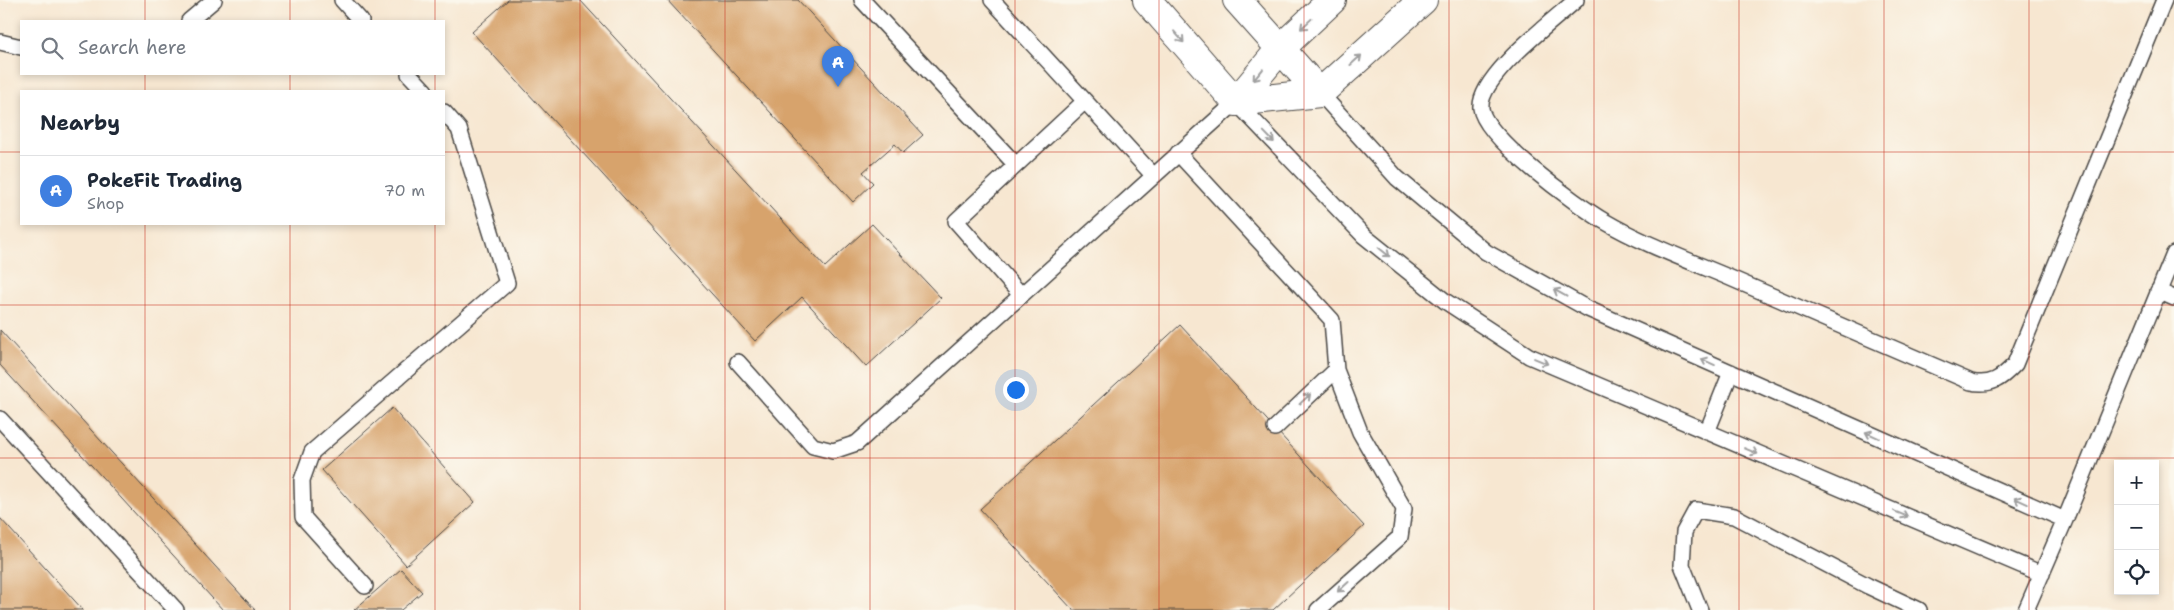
<!DOCTYPE html>
<html lang="en">
<head>
<meta charset="utf-8">
<style>
  :root { --surface:#fff; --page:#f6f6f7; --text:#1f2937; --muted:#747a83; --line:#e0e1e3; --accent:#2563eb }
  body { margin:0; font-family:"Shantell Sans",sans-serif; background:var(--page); color:var(--text) }
  .controls { position:absolute; right:15px; bottom:15px; display:grid; overflow:hidden; border-radius:0px; box-shadow:0 2px 8px #0003 }
  .controls button { width:45px; height:45px; display:grid; place-items:center; padding:0; border:0; border-bottom:1px solid var(--line); background:var(--surface); color:var(--text); font:25px sans-serif }
  .you { position:absolute; left:1015px; top:389px; width:18px; height:18px; margin:-12px; border:4px solid #fff; border-radius:50%; background:#1a73e8; box-shadow:0 0 0 8px #1a73e833 }
  .badge { display:grid; place-items:center; width:32px; height:32px; border-radius:50%; background:var(--accent); color:#fff; font-size:16px; font-weight:700 }
  .pin { position:absolute; translate:-50% -41px; filter:drop-shadow(0 1px 2px #0008) }
  .pin::after { content:''; position:absolute; top:26px; width:18px; height:15px; background:inherit; clip-path:polygon(0 0,100% 0,50% 100%) }
  .list { margin:0; padding:0; list-style:none }
  h2 { display:flex; justify-content:space-between; align-items:center; height:65px; margin:0; padding:0 20px; font-size:21px }
  h2 small { font-size:16px; font-weight:400; color:var(--muted) }
  .list li { display:grid; grid-template-columns:32px 1fr auto; gap:15px; align-items:center; box-sizing:border-box; height:70px; padding:0 20px; border-top:1px solid var(--line) }
  .list b { display:block; font-size:19px; white-space:nowrap }
  .list p { margin:0; font-size:16px; white-space:nowrap; color:var(--muted) }
  .list em { font-size:16px; font-style:normal; color:var(--muted) }
  .icon { flex:none; width:28px; height:28px; fill:none; stroke:currentColor; stroke-width:2; stroke-linecap:round; stroke-linejoin:round }
  .map { position:relative; flex:none; width:2174px; height:610px; overflow:hidden }
  .search { position:absolute; background:var(--surface); box-shadow:0 2px 8px #0003; left:20px; top:20px; width:425px; height:55px; display:flex; align-items:center; gap:12px; box-sizing:border-box; padding:0 18px; border-radius:0px; color:var(--muted); font-size:19px }
  .panel { position:absolute; background:var(--surface); box-shadow:0 2px 8px #0003; left:20px; top:90px; width:425px; height:135px; border-radius:0px }
  .map>svg:first-child { display:block }
</style>
</head>
<body>
<div class="map">
<svg width="2174" height="610" viewBox="0 0 2174 610">
  <rect width="100%" height="100%" fill="#fbf7ec"/>
  <filter id="ink" filterUnits="userSpaceOnUse"><feTurbulence type="fractalNoise" baseFrequency=".02" numOctaves="2"/><feDisplacementMap in="SourceGraphic" scale="10" xChannelSelector="R" yChannelSelector="G"/><feConvolveMatrix kernelMatrix="1 2 1 2 8 2 1 2 1" color-interpolation-filters="sRGB"/></filter>
  <filter id="wash" filterUnits="userSpaceOnUse"><feTurbulence type="fractalNoise" baseFrequency=".0096" numOctaves="4" result="noise"/><feDisplacementMap in="SourceGraphic" scale="20" xChannelSelector="R" yChannelSelector="G"/><feGaussianBlur stdDeviation="1.12" result="paint"/><feColorMatrix in="noise" values="0 0 0 0 0 0 0 0 0 0 0 0 0 0 0 0 0 1.4 0 .05"/><feComposite in="paint" operator="in"/></filter>
  <g filter="url(#wash)">
    <rect width="100%" height="100%" fill="#f7e7d1"/>
    <g id="blocks">
      <path fill="#d7a36c" d="M508 0H580L825 267 872 224 941 298 866 367 802 297 755 341 472 32Z
        M667 0H798L923 135 903 153 895 144 863 172 873 183 853 202Z
        M1180 325 1364 526 1273 610H1073L980 509Z
        M0 330 255 610H223L0 365Z
        M392 408 475 502 406 565 322 470Z
        M0 518 83 610H0Z
        M401 569 422 592 401 610H354Z"/>
    </g>
  </g>
  <g filter="url(#ink)">
    <use href="#blocks" fill-opacity="0" stroke="#4a4744" stroke-width="1"/>
    <g fill="none" stroke-linecap="round" stroke-linejoin="round">
      <g stroke="#4a4744" stroke-width="18">
        <path id="service" d="M342 0 361 21
          M862 0 1016 165
          M992 0 1153 175
          M1576 0C1553 21 1478 77 1481 108 1484 138 1577 205 1604 221 1645 245 1691 261 1735 280 1813 314 1892 348 1971 382 1991 386 2001 379 2015 364L2164 0
          M189 21 214 0
          M0 42 21 47
          M409 74 425 91
          M1320 93 1397 178 1486 252 1588 309 2065 520
          M1178 153 1332 320 1336 370 1360 432 1404 509 1400 537 1318 610
          M2158 291 2174 298
          M1021 295 956 221 1085 101
          M738 362 813 446 833 451 857 443 1236 102 1364 236 1445 301 1529 356 2042 574
          M0 419 176 610
          M1275 428 1336 370
          M1707 432 1731 372
          M365 586 303 517 302 480 312 452 507 283 459 129 444 112
          M1700 610 1682 565 1684 532 1696 510 1734 516 1868 586 1919 610
          M2026 610 2065 520 2174 254"/>
      </g>
      <g stroke="#4a4744" stroke-width="30">
        <path id="minor" d="M1147 0 1236 102
          M1237 0 1320 93
          M1236 102 1320 93 1423 0
          M1236 102 1281 48 1332 0"/>
      </g>
      <use href="#service" stroke="#fff" stroke-width="15"/>
      <use href="#minor" stroke="#fff" stroke-width="28"/>
    </g>
    <defs><path id="oneway-shaft" d="M-6 0H5M1.5-3L5.5 0L1.5 3" fill="none" stroke-width="1.6" stroke-linecap="round" stroke-linejoin="round" transform="scale(1.25)"/></defs>
    <g stroke="#a0a0a0">
      <use href="#oneway-shaft" transform="translate(1306 24) rotate(137)"/>
      <use href="#oneway-shaft" transform="translate(1179 37) rotate(49)"/>
      <use href="#oneway-shaft" transform="translate(1356 60) rotate(-42)"/>
      <use href="#oneway-shaft" transform="translate(1258 75) rotate(130)"/>
      <use href="#oneway-shaft" transform="translate(1269 137) rotate(46)"/>
      <use href="#oneway-shaft" transform="translate(1384 252) rotate(39)"/>
      <use href="#oneway-shaft" transform="translate(1560 293) rotate(-151)"/>
      <use href="#oneway-shaft" transform="translate(1541 361) rotate(23)"/>
      <use href="#oneway-shaft" transform="translate(1708 362) rotate(-156)"/>
      <use href="#oneway-shaft" transform="translate(1305 399) rotate(-43)"/>
      <use href="#oneway-shaft" transform="translate(1872 435) rotate(-156)"/>
      <use href="#oneway-shaft" transform="translate(1751 451) rotate(23)"/>
      <use href="#oneway-shaft" transform="translate(2021 501) rotate(-156)"/>
      <use href="#oneway-shaft" transform="translate(1901 514) rotate(23)"/>
      <use href="#oneway-shaft" transform="translate(1343 587) rotate(138)"/>
    </g>
  </g>
  <path fill="none" stroke="#c8321e" stroke-width="1" stroke-opacity="0.55" d="M145 0V21M290 0V21M435 0V21M580 0V610M725 0V610M870 0V610M1015 0V610M1159 0V610M1304 0V610M1449 0V610M1594 0V610M1739 0V610M1884 0V610M2029 0V610M145 74V91M290 74V91M435 74V91M0 152H21M444 152H2174M145 224V610M290 224V610M435 224V610M0 305H2174M0 458H2174"/>
</svg>
<div class="controls">
<button>+</button>
<button>−</button>
<button><svg class="icon" aria-label="locate" viewBox="0 0 24 24"><circle cx="12" cy="12" r="6"/><path d="M12 2v4M12 18v4M2 12h4M18 12h4"/></svg></button>
</div>
<div class="you"></div>
<div class="pin badge" style="left:838px;top:87px;background:#3f7fe0">A</div>
<div class="search"><svg class="icon" aria-label="search" viewBox="0 0 24 24"><circle cx="10" cy="10" r="6"/><path d="M15 15l6 6"/></svg>Search here</div>
<section class="panel">
<h2>Nearby<small></small></h2>
<ul class="list">
<li><span class="badge" style="background:#3f7fe0">A</span><div><b>PokeFit Trading</b><p>Shop</p></div><em>70 m</em></li>
</ul>
</section>
</div>
</body>
</html>
